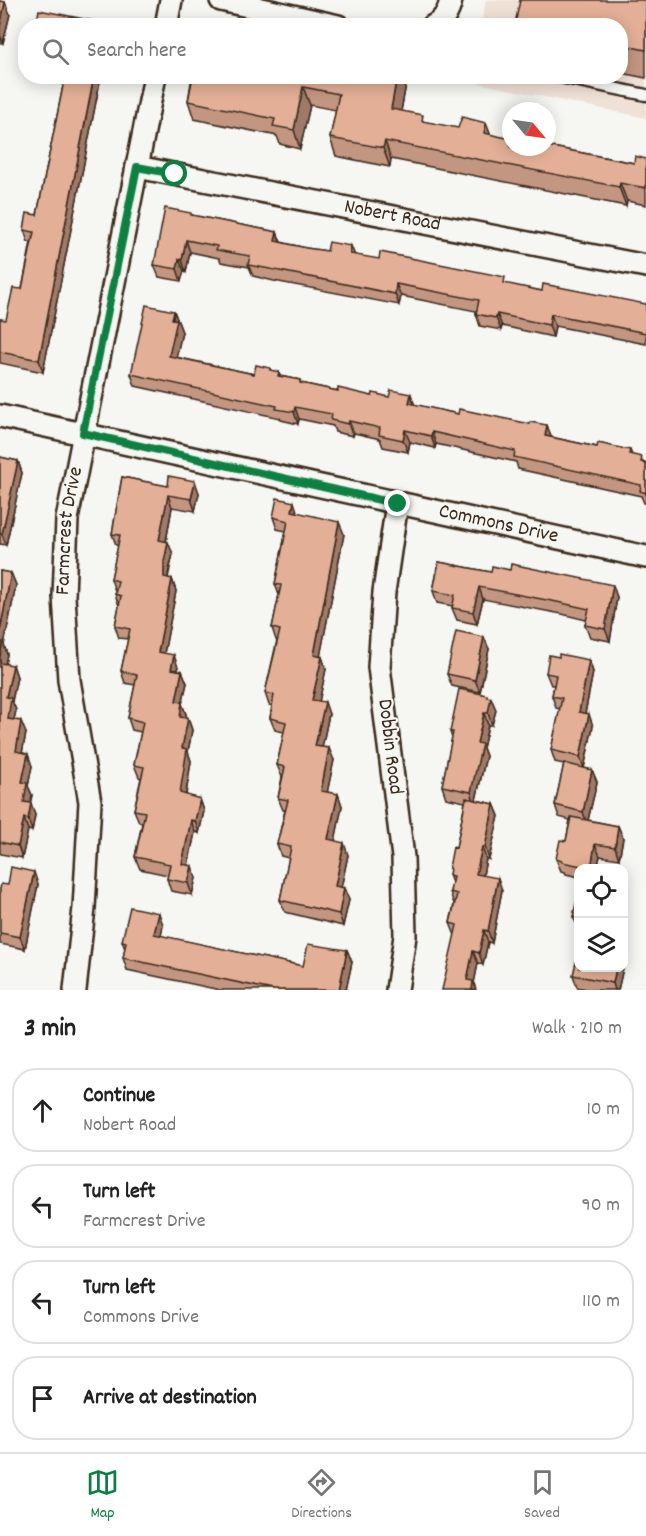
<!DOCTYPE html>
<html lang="en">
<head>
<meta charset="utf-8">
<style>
  :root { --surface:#fff; --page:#f2f2f2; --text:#222; --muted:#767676; --line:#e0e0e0; --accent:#0b8043 }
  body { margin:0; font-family:Dekko,sans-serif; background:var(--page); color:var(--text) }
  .controls { position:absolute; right:18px; bottom:18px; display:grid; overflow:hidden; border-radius:12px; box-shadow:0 3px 15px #0003 }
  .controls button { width:54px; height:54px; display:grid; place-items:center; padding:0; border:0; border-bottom:2px solid var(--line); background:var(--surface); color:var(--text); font:30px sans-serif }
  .compass { position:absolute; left:502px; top:102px; width:54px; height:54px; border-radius:50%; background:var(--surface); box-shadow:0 3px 15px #0003; rotate:119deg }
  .stop { position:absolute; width:18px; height:18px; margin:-14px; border:4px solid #0b8043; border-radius:50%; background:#fff }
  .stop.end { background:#0b8043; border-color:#fff; box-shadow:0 2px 6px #0008 }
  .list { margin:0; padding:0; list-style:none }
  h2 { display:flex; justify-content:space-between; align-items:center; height:78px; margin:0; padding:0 24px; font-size:26px }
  h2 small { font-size:20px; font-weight:400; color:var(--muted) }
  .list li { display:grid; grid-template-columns:39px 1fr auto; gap:18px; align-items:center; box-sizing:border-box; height:84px; margin:0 12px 12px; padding:0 12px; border:2px solid var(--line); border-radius:24px }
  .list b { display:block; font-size:22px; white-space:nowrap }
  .list p { margin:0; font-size:20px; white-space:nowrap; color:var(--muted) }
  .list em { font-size:20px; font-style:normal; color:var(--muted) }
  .icon { flex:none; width:33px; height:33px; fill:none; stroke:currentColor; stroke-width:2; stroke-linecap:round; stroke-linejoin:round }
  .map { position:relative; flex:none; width:646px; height:990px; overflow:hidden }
  .search { position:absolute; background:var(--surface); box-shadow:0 3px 15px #0003; left:18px; right:18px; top:18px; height:66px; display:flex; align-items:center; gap:15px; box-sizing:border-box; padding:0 21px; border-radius:24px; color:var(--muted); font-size:22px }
  .sheet { height:462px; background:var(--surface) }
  nav { display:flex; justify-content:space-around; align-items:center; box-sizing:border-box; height:84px; border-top:2px solid var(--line); background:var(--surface); font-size:16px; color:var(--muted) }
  nav a { display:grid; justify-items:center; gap:3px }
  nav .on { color:var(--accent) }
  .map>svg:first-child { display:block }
</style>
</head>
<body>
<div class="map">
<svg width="646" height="990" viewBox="0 0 646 990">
  <rect width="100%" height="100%" fill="#f6f6f2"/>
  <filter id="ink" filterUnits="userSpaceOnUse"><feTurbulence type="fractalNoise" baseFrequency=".0167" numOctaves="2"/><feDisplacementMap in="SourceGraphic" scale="12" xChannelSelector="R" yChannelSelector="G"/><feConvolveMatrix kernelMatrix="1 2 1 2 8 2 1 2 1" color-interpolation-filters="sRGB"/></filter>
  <g filter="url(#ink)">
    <path fill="#f0e1d6" d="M486 0H646V118L468 81 469 76H620V26L481 25Z"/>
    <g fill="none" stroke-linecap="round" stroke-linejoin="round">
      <g stroke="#3b2a1e" stroke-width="15">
        <path id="service" d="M555 76 646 95"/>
      </g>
      <g stroke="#3b2a1e" stroke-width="26">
        <g id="minor">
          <path d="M221 0 338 26"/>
          <path d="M166 26 171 0"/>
          <path d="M433 26C444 21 449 11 451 0"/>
          <path id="s1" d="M137 167 646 266"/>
          <path id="s2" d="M0 416 646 557"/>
          <path id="s3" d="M75 990 84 908 90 802 69 680 64 596 67 519 155 76"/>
          <path d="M397 990 405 936 403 857 379 667 384 592 397 503"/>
        </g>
      </g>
      <use href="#service" stroke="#f6f6f2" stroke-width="10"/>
      <use href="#minor" stroke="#f6f6f2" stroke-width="21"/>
    </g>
    <path fill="#c39681" stroke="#3b2a1e" stroke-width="1.5" d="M646 0V78L621 73V26H516L515 24Z
      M0 1 10 14 3 43H0Z
      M65 76H101L43 372 0 363V319L6 320 22 289 31 242H28L24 230 37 215Z
      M192 76H403L406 84 401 111 425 122 634 163 646 159V205L627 201 626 206 391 159 390 167 336 156 330 138 336 110 310 105 300 149 280 144 277 136 194 119 188 101Z
      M192 215 277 232 281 242 306 248 327 251 351 246 354 255 542 291 646 304V344L555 326 553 337 502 326 501 330 480 326 476 314V311L401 296 399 305 274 281 253 276 249 267 221 262 219 258 190 252 186 272 184 271 181 281 159 277 154 265Z
      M174 311 182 332 176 357 254 374 270 368 271 371 279 372 280 376 300 380 301 383 338 391 415 405 458 414 530 424 547 425 551 437 597 447 630 450 632 455 646 464V504L644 503 641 496 518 469 516 462 436 444 435 448 410 442 408 452 383 447 380 439 354 433 353 436 335 432 333 426 299 419 298 424 281 420 280 418 135 386 131 374Z
      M0 457 18 461 22 473 6 545 0 544Z
      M122 477 199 493 195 511 172 507 166 542 173 554 168 578 172 579 176 591 164 653 178 667 177 670 182 671 187 683 182 704 186 714V718H188L192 730 188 752 191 761 186 795 200 799 204 811 199 833 195 832 188 865 196 878 192 895 171 891 167 879 168 875 140 869 135 857 142 823 139 822 134 810 141 778 139 777 134 765 141 732 132 730 128 718 135 685 125 683 121 671 128 639 119 638 115 626 119 606 115 594V591L111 579 118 546 116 545 112 534Z
      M298 513 344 534 320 656 322 657 326 669 319 701 329 714 322 747 334 760 327 792 338 794 342 806 335 841 348 855 341 887 349 900 343 926 285 912 280 900 289 858 281 856 277 844 285 810H283L278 798 282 777 277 765 284 732 275 730 270 718 272 706 269 705 265 693 277 640H276L272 628 279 595 275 584 286 531 277 529 273 517Z
      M439 562 617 597 610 641 590 637 585 625 586 620 562 614 483 599 477 624 457 620 452 608 453 606 437 603 433 591Z
      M0 571 11 573 16 585 4 645 7 654 5 664 13 665 17 677 12 701 16 710 14 720 26 733 22 753 32 766 28 786 32 795 30 803 35 815 32 831 28 830 22 858 1 854 0 852Z
      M489 649 480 692 452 686 447 674Z
      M559 657 589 660 593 672 585 714 593 726 584 768 592 770 597 782 588 820 618 826 623 838 619 859 600 856 597 868H579V877L566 874 565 872 561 871 556 859 566 841 570 820 559 817 555 805 564 764 555 762 551 750 560 709 556 708 552 696 554 685H551L546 673Z
      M489 698H491L496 710 492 725H488L483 748 486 756 476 800 494 804 499 816 489 859H486L483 875 502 890 492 943 488 942 483 965 478 963 474 983 450 923 454 904 450 892 452 883 449 875 450 871 449 868 456 848 465 802 446 798 442 786 452 738 450 732Z
      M38 884 25 949 0 944V889L8 885Z
      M579 895V929L573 917Z
      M163 925 161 936 303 966 347 950 352 962 346 990H220L127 970 123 958 125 949 122 941Z
      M579 968H623L618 990H592L577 987 573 975Z"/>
    <path fill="#9f7a69" stroke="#3b2a1e" stroke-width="1.5" d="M5 2 10 14 3 43 0 35V26Z
      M94 76H101L43 372 39 360Z
      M397 76H403L406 84 398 127 391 109Z
      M303 87 310 105 300 149 294 130Z
      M486 123 493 141 484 133Z
      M385 141 391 159 390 167 383 148Z
      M620 183 627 201 626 206 619 187Z
      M277 232 281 244 275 241Z
      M186 240 190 252 186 272 182 260Z
      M351 246 356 258 350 254Z
      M179 259 184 271 181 281 177 269Z
      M396 284 401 296 399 305 395 294Z
      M174 311 182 332 174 368 169 356Z
      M497 314 502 326 501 330 496 318Z
      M551 314 555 326 553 337 549 325Z
      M411 394 415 406 409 403Z
      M295 407 299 419 298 424 294 412Z
      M349 421 354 433 353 436 348 424Z
      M547 425 551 437 545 436Z
      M405 430 410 442 408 452 403 440Z
      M432 432 436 444 435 448 431 436Z
      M18 461 22 473 6 545 2 534Z
      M195 481 199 493 195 511 191 499Z
      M168 495 172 507 164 552 159 540Z
      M294 502 298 514 292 511Z
      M339 522 344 534 318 667 314 655Z
      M168 542 173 554 168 574V589L164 577V562Z
      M11 573 16 585 4 645 7 654 3 675 0 667V631Z
      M172 579 176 591 162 664 158 652Z
      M613 585 617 597 610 641 605 629Z
      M479 587 483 599 477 624 473 612Z
      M484 637 489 649 480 692 475 680Z
      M174 655 178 667 175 681 171 669Z
      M322 657 326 669 317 712 312 700Z
      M589 660 593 672 583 724 579 712Z
      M13 665 17 677 12 701 16 710 12 730 8 719 6 697Z
      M182 671 187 683 182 704 186 714 184 729 176 701Z
      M487 695 490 703 491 698 496 710 492 725 488 713Z
      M325 702 329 714 320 758 315 746Z
      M484 713 488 725 483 748 486 756 475 804 471 792 477 743Z
      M589 714 593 726 584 768 580 757Z
      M188 718 192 730 188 752 191 761 184 805 180 793 182 748Z
      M21 721 26 733 20 763 16 751Z
      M329 748 334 760 325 803 321 791Z
      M28 754 32 766 28 786 32 795 28 814 24 802 22 782Z
      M592 770 597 782 587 824 583 812Z
      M338 794 342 806 333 851 328 839Z
      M200 799 204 811 199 833 195 821Z
      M31 803 35 815 32 831 28 819Z
      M494 804 499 816 489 859 485 847Z
      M24 818 28 830 22 858 18 846Z
      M191 820 195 832 186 876 182 864Z
      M618 826 623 838 619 859 615 847Z
      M344 843 348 855 339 898 335 886Z
      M595 844 600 856 597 868H591Z
      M482 847 486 859 481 886 476 874Z
      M192 866 196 878 192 895 188 883Z
      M34 872 38 884 25 949 20 937Z
      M498 878 502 890 492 943 488 931Z
      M344 888 349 900 343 926 339 914Z
      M159 913 163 925 159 946 154 934Z
      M484 930 488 942 483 965 479 953Z
      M347 950 352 962 346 990H339Z
      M473 951 478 963 474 983 476 990H471L467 980Z
      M616 968H623L618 990H615L613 983Z"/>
    <path fill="#e3af96" stroke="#3b2a1e" stroke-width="1.5" d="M520 0H646V50L621 45V26H523L515 24Z
      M0 1 5 2 0 26Z
      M39 10 105 23 104 26H36Z
      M65 76H94L39 360 0 352V319L6 320 13 288 22 289 34 232 24 230 27 213 37 215Z
      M193 76H397L391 109 423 115 422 121 458 128 462 117 486 123 484 133 511 139V147H547V146L634 163 635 156 646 159V188L620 183 619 187 385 141 383 148 330 138 339 94 303 87 294 130 273 126 275 119 188 101Z
      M165 208 191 213V215L277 232 275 241 306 248 327 251 329 242 351 246 350 254 379 259 380 252 505 277 504 283 542 291 543 284 646 304V333L551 314 549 325 497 314 496 318 476 314 479 300 396 284 395 294 270 269 248 265 250 256 216 250 217 246 186 240 182 260 179 259 177 269 154 265Z
      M146 305 174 311 172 319 177 320 169 356 254 374 256 365 270 368V370L279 372 278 376 300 380V383L338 391V388L372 396 373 393 389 397 391 390 411 394 409 403 458 414 459 409 530 424V422L547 425 545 436 597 447 598 443 630 450 629 454 642 457 641 462 646 464V493L640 491 641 485 514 457 515 451 432 432 431 436 405 430 403 440 379 435 380 428 349 421 348 424 331 420 332 414 295 407 294 412 276 409 277 406 131 374Z
      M0 457 18 461 2 534 0 533Z
      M169 476 195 481 191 499 168 495 159 540 168 542 164 562V577L172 579 158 652 174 655 171 669 182 671 176 701 182 702 180 717 188 718 182 748 187 749 180 793 200 799 195 821 191 820 182 864 192 866 188 883 167 879 170 864 135 857 145 812 134 810 144 767 134 765 143 722 128 718 137 675 121 671 130 629 115 626 121 596 115 594 118 581 111 579 120 535 112 534 122 477 168 486Z
      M277 498 294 502 292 511 339 522 314 655 322 657 312 700 325 702 315 746 329 748 321 791 338 794 328 839 344 843 335 886 344 888 339 914 280 900 291 847 277 844 288 800 278 798 285 767 277 765 286 722 270 718 274 695 265 693 280 630 272 628 281 585 275 584 287 526 288 521 273 517Z
      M439 562 491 572 492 566 510 570 511 564 613 585 605 629 585 625 589 609 557 602 479 587 473 612 452 608 455 595 433 591Z
      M0 571 11 573 0 631Z
      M456 631 484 637 475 680 447 674Z
      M0 642H3L0 656Z
      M559 654 589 660 579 712 589 714 580 757 551 750 562 698 552 696 556 675 546 673 549 655 559 657Z
      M0 663 13 665 6 697 11 698 8 719 21 721 16 751 28 754 22 782 27 783 24 802 31 803 28 819 24 818 18 846 0 842Z
      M459 689 487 695V697L491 698 488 713H484L477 743 482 744 471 792 442 786 453 732H450Z
      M564 763 592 770 583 812 555 805Z
      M466 798 494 804 485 847H482L476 874 498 878 488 931 484 930 479 953 473 951 467 980 473 981 472 990H442L457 925 450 923 457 894 450 892 453 876 449 875 450 868H449L453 847 456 848Z
      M571 817 618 826 615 847 595 844 591 868 562 862V861L556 859 560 840 566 841Z
      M11 867 34 872 20 937 0 933V889L1 884 8 885Z
      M578 895H579V918L573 917Z
      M130 907 159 913 154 934 303 966 308 944 347 950 339 990H273L123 958 126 942 122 941Z
      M579 949V968H616L613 983 573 975Z"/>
  </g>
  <g fill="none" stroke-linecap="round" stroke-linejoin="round" filter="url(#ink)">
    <path stroke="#0b8043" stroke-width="8" d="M175 174 137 167 83 433 398 504"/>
  </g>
  <g text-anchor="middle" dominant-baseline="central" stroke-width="4.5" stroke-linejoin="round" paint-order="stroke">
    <g font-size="21" fill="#3b2a1e" stroke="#f6f6f2">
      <text stroke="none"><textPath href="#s1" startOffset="260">Nobert Road</textPath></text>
      <text stroke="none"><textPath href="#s2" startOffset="510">Commons Drive</textPath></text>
      <text stroke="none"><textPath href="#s3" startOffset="462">Farmcrest Drive</textPath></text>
      <text transform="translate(389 747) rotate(83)">Dobbin Road</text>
    </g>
  </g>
</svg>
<div class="controls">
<button><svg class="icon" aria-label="locate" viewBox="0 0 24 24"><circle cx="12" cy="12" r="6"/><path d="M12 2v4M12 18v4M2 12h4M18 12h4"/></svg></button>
<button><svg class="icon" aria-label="layers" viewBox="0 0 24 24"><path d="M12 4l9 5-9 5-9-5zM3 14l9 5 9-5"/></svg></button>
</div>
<svg class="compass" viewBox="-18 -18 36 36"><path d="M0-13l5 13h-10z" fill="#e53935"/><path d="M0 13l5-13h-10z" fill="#767676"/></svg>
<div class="stop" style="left:175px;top:174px"></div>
<div class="stop end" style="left:398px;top:504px"></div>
<div class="search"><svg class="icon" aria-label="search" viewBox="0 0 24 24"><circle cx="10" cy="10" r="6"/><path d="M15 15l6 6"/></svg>Search here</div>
</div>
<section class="sheet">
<h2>3 min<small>Walk · 210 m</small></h2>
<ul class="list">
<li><svg class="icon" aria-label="ahead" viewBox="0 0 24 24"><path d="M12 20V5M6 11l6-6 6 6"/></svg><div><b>Continue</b><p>Nobert Road</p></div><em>10 m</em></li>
<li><svg class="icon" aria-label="left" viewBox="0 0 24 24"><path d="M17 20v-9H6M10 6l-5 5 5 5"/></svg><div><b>Turn left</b><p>Farmcrest Drive</p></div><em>90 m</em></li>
<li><svg class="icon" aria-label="left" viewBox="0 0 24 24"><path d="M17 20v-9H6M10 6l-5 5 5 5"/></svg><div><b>Turn left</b><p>Commons Drive</p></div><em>110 m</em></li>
<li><svg class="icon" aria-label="arrive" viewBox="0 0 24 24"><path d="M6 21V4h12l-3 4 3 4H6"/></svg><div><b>Arrive at destination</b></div></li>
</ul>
</section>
<nav>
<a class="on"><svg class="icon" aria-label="map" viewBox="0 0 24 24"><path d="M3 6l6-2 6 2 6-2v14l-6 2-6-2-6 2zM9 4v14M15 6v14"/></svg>Map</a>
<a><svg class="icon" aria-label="directions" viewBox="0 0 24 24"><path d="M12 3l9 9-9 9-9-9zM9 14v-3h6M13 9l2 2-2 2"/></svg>Directions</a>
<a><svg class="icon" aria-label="saved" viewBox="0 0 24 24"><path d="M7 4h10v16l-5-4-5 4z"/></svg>Saved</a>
</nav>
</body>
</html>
